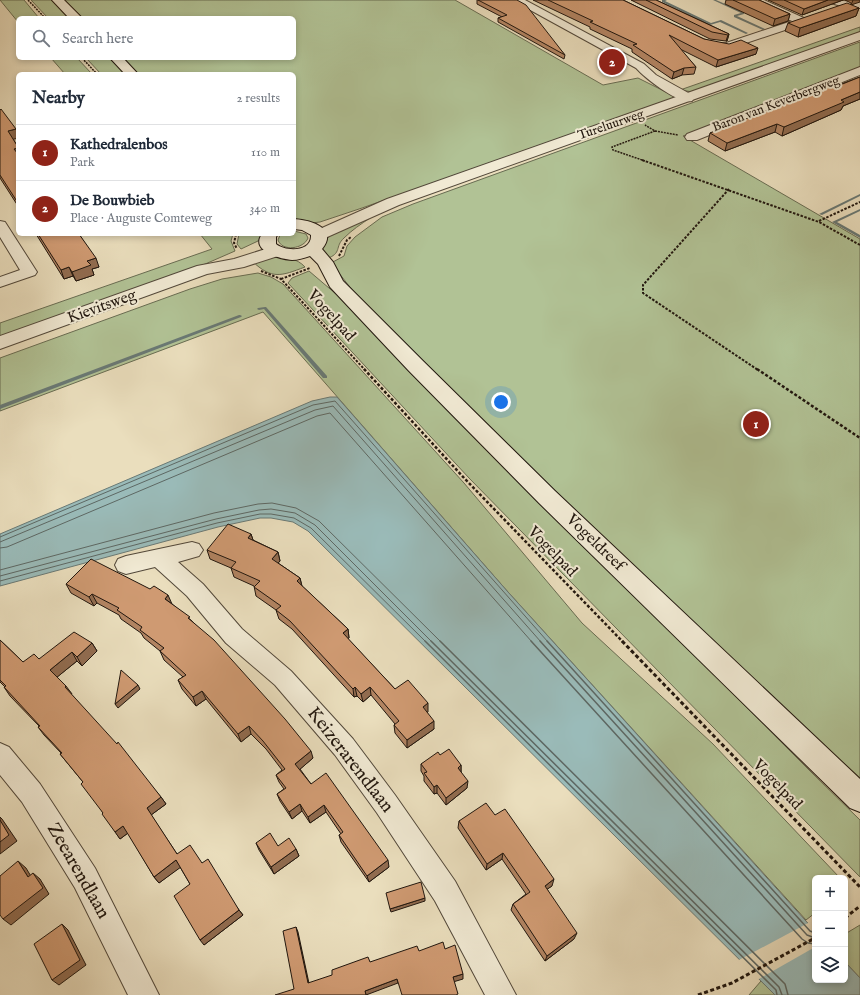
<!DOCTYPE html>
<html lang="en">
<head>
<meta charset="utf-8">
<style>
  :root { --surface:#fff; --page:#f2f2f3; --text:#1f2937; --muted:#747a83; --line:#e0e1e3; --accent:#8f2418 }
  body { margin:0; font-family:"IM FELL English",serif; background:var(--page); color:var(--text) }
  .controls { position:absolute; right:12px; bottom:12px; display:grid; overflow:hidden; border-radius:6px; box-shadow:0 2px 6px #0003 }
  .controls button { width:36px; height:36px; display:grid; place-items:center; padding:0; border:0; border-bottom:1px solid var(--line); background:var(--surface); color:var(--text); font:20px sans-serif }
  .you { position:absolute; left:501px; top:402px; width:14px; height:14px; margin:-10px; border:3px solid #fff; border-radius:50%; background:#1a73e8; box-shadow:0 0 0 6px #1a73e833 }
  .badge { display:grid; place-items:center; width:26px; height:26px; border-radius:50%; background:var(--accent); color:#fff; font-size:13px; font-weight:700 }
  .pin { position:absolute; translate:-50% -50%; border:2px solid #fff; box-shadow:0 1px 4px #0006 }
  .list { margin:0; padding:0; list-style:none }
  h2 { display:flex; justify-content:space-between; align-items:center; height:52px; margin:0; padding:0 16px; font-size:17px }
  h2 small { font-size:13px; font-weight:400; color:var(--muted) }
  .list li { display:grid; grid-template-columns:26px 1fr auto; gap:12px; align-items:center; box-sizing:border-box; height:56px; padding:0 16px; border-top:1px solid var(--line) }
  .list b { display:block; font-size:15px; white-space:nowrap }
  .list p { margin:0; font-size:13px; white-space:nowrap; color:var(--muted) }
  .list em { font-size:13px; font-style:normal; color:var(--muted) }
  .icon { flex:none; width:22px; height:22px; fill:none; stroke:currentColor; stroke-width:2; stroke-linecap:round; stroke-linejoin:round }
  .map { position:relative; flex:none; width:860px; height:995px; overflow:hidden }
  .search { position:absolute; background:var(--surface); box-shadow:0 2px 6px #0003; left:16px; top:16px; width:280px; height:44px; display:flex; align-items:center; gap:10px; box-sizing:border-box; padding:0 14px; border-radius:6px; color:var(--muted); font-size:15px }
  .panel { position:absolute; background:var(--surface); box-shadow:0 2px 6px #0003; left:16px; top:72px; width:280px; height:164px; border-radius:6px }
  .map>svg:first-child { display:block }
</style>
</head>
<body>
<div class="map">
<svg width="860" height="995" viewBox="0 0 860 995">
  <rect width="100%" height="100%" fill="#eadebd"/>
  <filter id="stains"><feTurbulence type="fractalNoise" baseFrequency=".005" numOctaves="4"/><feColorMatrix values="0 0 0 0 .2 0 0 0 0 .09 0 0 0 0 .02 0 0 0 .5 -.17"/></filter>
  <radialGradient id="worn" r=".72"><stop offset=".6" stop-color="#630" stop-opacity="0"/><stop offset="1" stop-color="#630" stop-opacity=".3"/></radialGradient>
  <path fill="#b1c295" stroke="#686c52" d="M0 0H24L39 18H18V22Z
    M31 0H52L70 18H48Z
    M64 0H455L603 85 638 78 676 97 362 208 320 222 311 223 294 220V74H138L122 58H294V18H82Z
    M860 27V32L693 92 680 90Z
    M860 42V68L683 136 860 239V786L491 431 353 291 331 263 344 256 347 246 355 237 382 217 413 204Z
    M51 58H77L92 74H65Z
    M86 58H110L125 74H101Z
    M369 217 370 218C361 224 352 230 344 238 334 247 343 253 326 259L321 254C321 231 352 225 369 217Z
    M294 231 306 234 308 238C304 249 282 252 278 240L280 235 294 234Z
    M200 234H233L231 241 235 251 180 275 0 339V323L212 249Z
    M239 234H263L258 241 241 249 237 244Z
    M274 256C285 257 297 258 305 267 281 276 272 280 252 261Z
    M309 271 336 294 810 771 860 820V877L469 478 288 283 292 278Z
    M258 273 271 277 283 284 464 483 582 623 713 744 840 878H815V913L806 920 508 592 263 312 0 411V358L190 289 222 279Z
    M860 925V978L845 962V934Z
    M761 981 775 995H749Z"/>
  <path fill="#9abbb9" stroke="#697975" d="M330 397H337L508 592 815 931V980H845V962L860 978V995H775L308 531 293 522 271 518H260L218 527 0 586V534L312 401Z"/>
  <path fill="#eadebd" d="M810 922 815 928V947L757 980 737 961Z"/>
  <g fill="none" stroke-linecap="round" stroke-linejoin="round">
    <path stroke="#5d6864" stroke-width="1" d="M0 537 313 405 335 401 548 642
      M0 542 315 410 333 406 541 642
      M0 548 7 547 317 416 330 413 532 642
      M0 570 214 513 258 504 272 503 296 508 319 521 441 642
      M0 576 216 519 259 510 271 509 295 513 315 525 432 642
      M0 581 217 523 260 514H271L294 518 311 528 426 642"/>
    <path stroke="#5d6864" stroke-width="1.5" d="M425 641 776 990 777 995
      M431 641 779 987 782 995
      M440 641 785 984 788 995
      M531 641 802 939 808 943 815 944
      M540 641 807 935 815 938
      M547 641 810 931 815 933"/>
    <path fill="#697975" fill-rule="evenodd" d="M663 0H667L665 1 711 23 721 20 748 33 746 34 720 22 710 25 662 2V0Z
      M713 0H716L744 12V14L737 16 765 29 763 30 734 17V15L741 13Z
      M860 194V196L822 215 819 214Z
      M860 209V211L837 222 860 235V238L832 222Z
      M265 307H266L327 376V378H323L264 309 259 310 257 309 258 308Z
      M239 315H240L242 316 241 317 0 409V405Z"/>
    <g stroke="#52483a" stroke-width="2">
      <path id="minor" d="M512 0H525L644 64 656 75 692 95 694 98 692 101C678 104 646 79 636 68Z
        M750 0H764L806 19 807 21 806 23 731 48H714L712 46 714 44 726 43 792 21 751 2Z
        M826 0 860 2V8L845 7 827 2Z
        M860 67V75L697 140H687L685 137 687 134Z
        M0 221 5 222 37 272 35 275 0 287V277L20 270 0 237Z
        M192 542 199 544 203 550 199 556 178 562 203 584 242 629 291 671 353 739 395 795 455 881 516 995H485L435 901 377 813 335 755 275 685 226 643 187 596 155 567 126 574 118 571 115 565 118 559 126 556Z
        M0 743 9 747 40 784 95 868 159 995H128L75 888 22 802 0 775Z"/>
    </g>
    <g stroke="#52483a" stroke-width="2">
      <path id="tertiary" d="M860 32V40L399 205 325 238 319 240 313 238 311 235 313 232 387 199Z
        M275 246 281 247 283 251 281 255 244 267 207 274 0 349V336L197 266 234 259Z"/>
    </g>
    <g stroke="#20160e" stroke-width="2">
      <path id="secondary" d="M52 0H64L82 18H69Z
        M110 58H123L138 74H125Z
        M294 219C310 220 339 228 322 249L333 262 343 281 423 361 555 491 860 779V812L850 808 539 503 409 371 330 287 318 264 310 256C304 258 298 260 292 260 280 259 250 251 262 234H278L276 237V244C286 252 312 252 311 235L302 230 294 229Z"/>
    </g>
    <path stroke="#20160e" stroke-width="1.5" stroke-dasharray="2 1" stroke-linecap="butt" d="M28 0 45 18
      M82 58 97 74
      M655 131 678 135
      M645 161 613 150 612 147 655 131 645 125"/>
    <path stroke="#20160e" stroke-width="2" stroke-dasharray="2.5 1.5" stroke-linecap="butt" d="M642 160 819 222 860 245
      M729 189 643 285V293L758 370
      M819 221 860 202
      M236 234 234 243 237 249
      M339 256 347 240 351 237
      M261 271 281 279 365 370
      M281 279 310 268"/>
    <path stroke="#20160e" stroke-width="2.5" stroke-dasharray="3 2" stroke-linecap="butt" d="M364 369 465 479 623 642
      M757 369 860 438"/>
    <path stroke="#20160e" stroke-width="3" stroke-dasharray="4 2.5" stroke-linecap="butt" d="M622 641 860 887
      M845 918 860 906
      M698 995 732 983 815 938"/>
    <use href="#minor" fill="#f1ead4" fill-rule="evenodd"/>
    <use href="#tertiary" fill="#f1ead4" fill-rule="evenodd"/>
    <use href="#secondary" fill="#f1ead4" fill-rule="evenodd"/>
  </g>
  <path fill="#b28462" stroke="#20160e" d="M477 0H517L565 55 564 59 498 22V18L502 17 477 4Z
    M533 0H623L704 39 756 54 716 67 680 49 696 67 694 74 682 75 672 79 632 52V49L590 29V27Z
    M631 0H656L729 34 727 41H726L710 39Z
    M726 0H759L790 14 788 21 773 26 725 4Z
    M768 0H843L802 15Z
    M845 0H860L851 5V3Z
    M859 8 856 16 798 37 785 31 788 23Z
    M860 77V99L843 106 841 110 782 136 775 132 725 151 708 141 710 133Z
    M0 110 13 139 18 147V206L0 178Z
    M36 234H79L99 267 92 269 94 275 76 281 73 276 64 279Z
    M251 534 253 540 278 552 280 561 278 563 300 578 302 586 348 629 349 638 348 639 395 689 428 712H427L434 729 407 748 395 733 394 725 395 724 371 695 363 702 357 696 354 697 292 629 279 619 276 610 256 596 254 586 234 577 231 568 210 559 207 550Z
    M66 584 172 604 192 621 313 758 300 769 311 784 389 867 369 882 341 842 339 835 341 834 326 812 310 823 302 811 292 819 280 801 277 794 284 789 279 782 276 775 282 770 266 749 251 734 241 742 206 699 196 706 182 689 178 680 183 677 164 660 160 651 144 638 141 633 121 619 119 615 97 603 94 606 71 593Z
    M0 640 23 662 39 659 92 643 97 651 82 666 77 661 57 677 72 694H71L161 797 166 804 151 815 177 854 202 863 243 915 204 945 190 884 180 867 159 883 154 877 128 833 120 839 83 782 60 754 61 753 44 735 38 727 39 726 10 696 4 687H5L0 682Z
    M440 755 461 765V772L467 788 446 805 437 793 434 794 424 781V776L421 771V764Z
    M495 815 552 886 547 889 574 939 545 961 511 910 513 904 526 894 502 859 486 870 458 828 459 821Z
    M256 843 296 849 299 856 274 874 259 850Z"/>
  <path fill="#916c50" stroke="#20160e" d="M828 0H843L802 15 804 9Z
    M853 0H860V2L851 5Z
    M859 8 856 16 798 37 800 28Z
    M790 14 788 21 773 26 775 19Z
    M729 34 727 41H726L728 35Z
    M758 48 756 54 716 67 718 60Z
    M684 68 682 75 672 79 674 72Z
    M860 92V99L843 106 841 110 782 136 784 127 841 100Z
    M777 124 775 132 725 151 727 143Z
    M16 129 18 134V138L11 140 8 131Z
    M18 148V158L14 149Z
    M96 258 99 267 92 269 94 275 76 281 72 272 87 261Z
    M69 267 73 276 64 279 61 270Z
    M251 534 254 543 248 538Z
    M278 552 280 561 274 568 272 559Z
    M300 578 302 587 297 581Z
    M92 594 97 603 94 606 89 597Z
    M168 595 172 604 165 599Z
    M348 629 349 638 344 642 343 633Z
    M92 643 97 651 82 666 77 657Z
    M72 652 77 661 56 678 50 670Z
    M138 685 140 689 118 708 115 704Z
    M66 686 72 694 70 695 65 687Z
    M355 687 357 696 354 697 353 689Z
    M370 687 371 695 363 702 361 694Z
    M202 691 206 699 196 706 193 697Z
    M428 703V712L423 715V707Z
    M434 721V729L407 748V740Z
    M249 726 251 734 241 742 238 734Z
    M311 751 313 758 298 771 295 764Z
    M461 765V773L458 768Z
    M468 781 467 788 446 805V798Z
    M437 785V793L434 794V787Z
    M161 797 166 804 151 815 147 808Z
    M300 804 302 811 292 819 289 812Z
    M324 805 326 812 310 823 308 817Z
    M0 817 2 819 17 841 0 854Z
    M123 826 128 833 120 839 115 832Z
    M296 849 299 856 274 874 271 867Z
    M503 853 502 859 486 870 487 864Z
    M176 860 181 867 159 883 154 877Z
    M388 860 389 867 369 882 367 876Z
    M18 861 26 868 35 883 28 877Z
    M33 873 40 879 49 894 11 925 3 919Z
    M554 879 552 886 543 892 545 886Z
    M425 898V901L391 912 390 909Z
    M239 910 243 915 204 945 200 940Z
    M62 924 68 930 86 965 59 985 52 980Z
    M296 927 298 932 310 988 308 983Z
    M577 933 574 939 545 961 547 956Z
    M463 974V979L453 982V977Z
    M397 979 398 983 366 995 365 991Z"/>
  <path fill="#cf9a72" stroke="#20160e" d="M478 0H517L526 5 565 55 498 18 507 15Z
    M548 0H623L704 39 729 44 741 40 758 48 718 60 669 35 696 67 684 68 674 72 633 45 637 44 590 22 593 21Z
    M646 0H656L729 34 728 35 712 32Z
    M733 0H759L790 14 775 19Z
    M784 0H828L804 9Z
    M847 3 859 8 800 28 788 23Z
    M860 77V92L841 100 844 102 784 127 777 124 727 143 710 133 836 83 840 85Z
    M1 109 16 129 8 131 18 147V148L14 149 18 154V203L0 175V110Z
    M38 234H79L96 258 87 261 91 265 72 272 69 267 61 270Z
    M228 524 251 534 248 538 278 552 272 559 300 578 297 581 348 629 343 633 395 689 408 680 428 703 423 707 434 721 407 740 394 725 399 721 370 687 361 694 355 687 353 689 290 621 276 610 281 606 254 587 260 581 231 568 236 562 207 550Z
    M91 559 150 589 154 586 168 595 165 599 190 617 188 618 214 640 285 719 311 751 295 764 311 784 326 773 388 860 367 876 339 835 343 832 324 805 308 817 300 804 289 812 277 794 286 788 276 775 285 769 263 741 249 726 238 734 202 691 193 697 178 680 186 675 160 651 164 648 140 630 142 627 117 610 119 608 92 594 89 597 66 584Z
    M74 632 92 643 77 657 72 652 50 670 66 686 65 687 117 744 118 742 161 797 147 808 177 854 190 845 202 863 208 859 239 910 200 940 174 896 190 884 176 860 154 877 123 826 115 832 102 814 103 813 81 784 83 782 60 754 62 753 38 727 40 726 4 687 6 686 0 680V640L23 662 34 654 39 659Z
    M121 670 138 685 115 704Z
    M449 749 461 765 458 768 468 781 446 798 437 785 434 787 424 773 427 772 421 764 438 752 440 755Z
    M486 803 495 815 505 809 554 879 545 886 577 933 547 956 513 904 530 892 503 853 487 864 459 821Z
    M0 820 9 835 0 842Z
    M270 833 278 846 289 838 296 849 271 867 256 843Z
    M18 861 28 877 33 873 43 888 3 919 0 915V876Z
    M421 882 425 898 390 909 386 893Z
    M62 924 80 960 52 980 34 944Z
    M296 927 308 983 332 975V970L368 957 370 962 417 946 419 951 443 942 445 949 455 945 463 974 453 977 458 994 456 995H402L397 979 365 991 366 995H275L294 989 283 931Z"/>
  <g text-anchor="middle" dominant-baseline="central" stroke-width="4" stroke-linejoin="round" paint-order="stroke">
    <g font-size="13" fill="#20160e" stroke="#f1ead4">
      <text transform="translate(776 104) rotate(-21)">Baron van Keverbergweg</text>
      <text transform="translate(611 125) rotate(-19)">Tureluurweg</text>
    </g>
    <g font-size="16" fill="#20160e" stroke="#f1ead4">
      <text transform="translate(102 307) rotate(-20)">Kievitsweg</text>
      <text transform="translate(331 316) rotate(48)">Vogelpad</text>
      <text transform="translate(595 543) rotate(44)">Vogeldreef</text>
      <text transform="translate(552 552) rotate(46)">Vogelpad</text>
      <text transform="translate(777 785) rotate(46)">Vogelpad</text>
    </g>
    <g font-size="19" fill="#20160e" stroke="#f1ead4">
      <text transform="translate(350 760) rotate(52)">Keizerarendlaan</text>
      <text transform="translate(78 871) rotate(60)">Zeearendlaan</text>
    </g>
  </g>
  <rect width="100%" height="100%" filter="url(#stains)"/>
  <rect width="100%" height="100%" fill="url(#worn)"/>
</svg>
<div class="controls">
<button>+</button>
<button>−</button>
<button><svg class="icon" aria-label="layers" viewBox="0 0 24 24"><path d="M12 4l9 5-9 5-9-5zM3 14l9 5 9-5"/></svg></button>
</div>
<div class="you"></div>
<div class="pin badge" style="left:756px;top:424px">1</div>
<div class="pin badge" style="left:612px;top:62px">2</div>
<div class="search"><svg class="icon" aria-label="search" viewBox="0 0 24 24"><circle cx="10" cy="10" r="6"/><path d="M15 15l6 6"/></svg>Search here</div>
<section class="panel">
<h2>Nearby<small>2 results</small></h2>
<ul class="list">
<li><span class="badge">1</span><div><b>Kathedralenbos</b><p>Park</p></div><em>110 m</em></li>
<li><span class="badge">2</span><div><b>De Bouwbieb</b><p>Place · Auguste Comteweg</p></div><em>340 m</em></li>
</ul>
</section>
</div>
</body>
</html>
